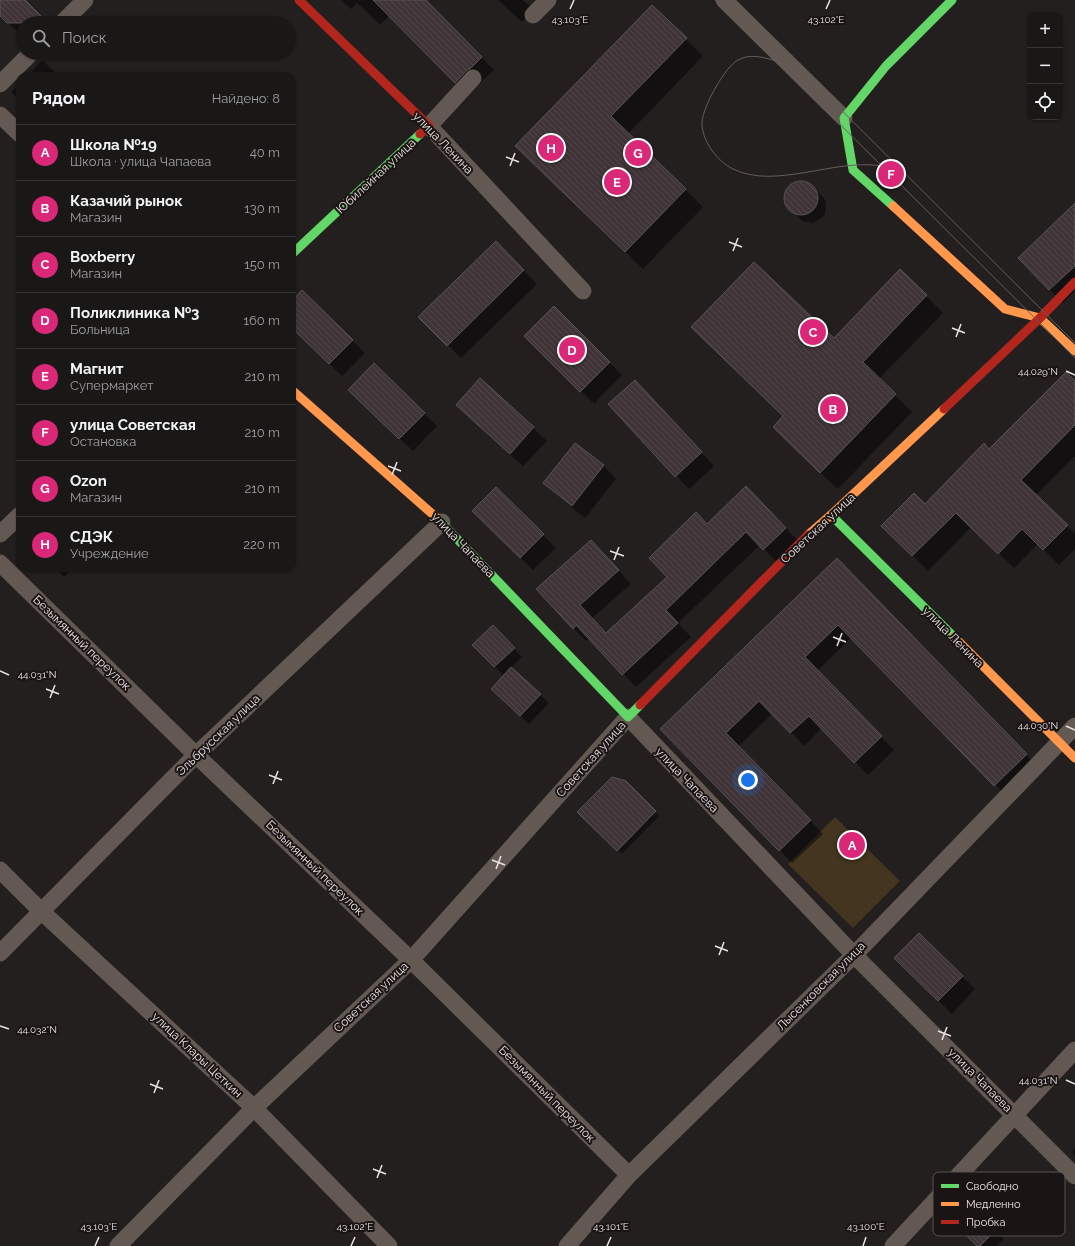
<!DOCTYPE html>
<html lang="ru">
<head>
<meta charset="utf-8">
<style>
  :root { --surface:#1a1717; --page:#232020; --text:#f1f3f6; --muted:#9f9fa1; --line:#383636; --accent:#db2777 }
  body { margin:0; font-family:Raleway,sans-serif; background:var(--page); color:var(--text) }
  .controls { position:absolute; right:12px; top:12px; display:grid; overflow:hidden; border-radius:8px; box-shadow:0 1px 3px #0004 }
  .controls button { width:36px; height:36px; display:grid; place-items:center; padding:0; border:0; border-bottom:1px solid var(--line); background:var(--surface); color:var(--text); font:20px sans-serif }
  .you { position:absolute; left:748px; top:780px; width:14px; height:14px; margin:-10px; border:3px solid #fff; border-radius:50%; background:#1a73e8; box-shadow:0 0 0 6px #1a73e833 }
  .badge { display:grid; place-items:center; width:26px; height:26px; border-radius:50%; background:var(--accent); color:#fff; font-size:13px; font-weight:700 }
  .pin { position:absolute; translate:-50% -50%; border:2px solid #fff; box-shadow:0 1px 4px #0006 }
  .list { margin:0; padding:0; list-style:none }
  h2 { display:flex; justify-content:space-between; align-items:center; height:52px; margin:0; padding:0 16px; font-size:17px }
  h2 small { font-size:13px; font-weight:400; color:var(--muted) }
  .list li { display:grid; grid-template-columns:26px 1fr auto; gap:12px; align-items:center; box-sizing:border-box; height:56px; padding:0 16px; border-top:1px solid var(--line) }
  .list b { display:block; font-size:15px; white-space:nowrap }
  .list p { margin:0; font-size:13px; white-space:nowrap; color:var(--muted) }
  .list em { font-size:13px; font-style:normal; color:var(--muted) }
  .icon { flex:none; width:22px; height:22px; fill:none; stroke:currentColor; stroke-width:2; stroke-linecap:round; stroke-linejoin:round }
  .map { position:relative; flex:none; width:1075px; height:1246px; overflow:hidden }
  .search { position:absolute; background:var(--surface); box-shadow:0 1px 3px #0004; left:16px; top:16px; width:280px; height:44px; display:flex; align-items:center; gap:10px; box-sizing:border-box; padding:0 14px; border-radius:22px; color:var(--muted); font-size:15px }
  .panel { position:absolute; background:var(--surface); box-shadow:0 1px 3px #0004; left:16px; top:72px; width:280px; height:500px; border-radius:12px }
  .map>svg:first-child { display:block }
</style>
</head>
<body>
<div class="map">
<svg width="1075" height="1246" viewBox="0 0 1075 1246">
  <defs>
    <pattern id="building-back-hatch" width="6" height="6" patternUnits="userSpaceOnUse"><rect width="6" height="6" fill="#403438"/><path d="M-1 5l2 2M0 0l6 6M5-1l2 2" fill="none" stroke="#52484b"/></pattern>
  </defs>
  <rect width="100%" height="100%" fill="#231f1f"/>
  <path fill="#43351f" d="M835 817 900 881 853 928 788 864Z"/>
  <path fill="#0007" d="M2 0H23L47 23H23V37L0 15V2Z
    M341 0H425L494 70 483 80 478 83 468 94 390 15 380 25 357 3 351 9Z
    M498 0H523L534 10 522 22Z
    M686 39 703 56 628 134 703 207 643 269 534 163Z
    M42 60 59 76H27Z
    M20 83V101L11 92Z
    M806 182 824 198 826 203 825 214 822 218 813 223 802 221 786 204 785 199 787 189 796 183Z
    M1075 209V291L1063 303 1019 258Z
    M496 243 537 284 461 358 420 317Z
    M900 270 943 313 879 379 912 412 838 489 790 444 785 416 834 339Z
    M302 292 365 353 342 376 292 327V302Z
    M554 308 622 375 594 404 526 336Z
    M480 379 547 441 523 466 470 418Z
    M635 381 714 466 689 489 609 404Z
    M1075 382V456L1036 495 1075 534V549L1059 565 1038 544 1014 568 971 527 928 571 883 526 925 505 989 450Z
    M362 403 424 413 437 426 413 451Z
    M576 444 604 466 616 479 585 518 558 496 545 483Z
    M496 488 556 548 533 570 474 511Z
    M759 500 799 542 777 562 760 545 678 623 691 637 636 687 590 638 586 641 573 628 591 541 631 584 592 618 607 634 669 577 707 525Z
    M55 568H74L64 577Z
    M850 572 1039 768 1008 798 852 637 817 671 894 750 868 775 822 728 804 746 773 713 739 746 823 834 792 863 661 729Z
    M493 626 522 657 511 668 549 703 529 724 501 697 504 676 474 645Z
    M625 782 659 816 622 854 579 812Z
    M919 934 975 989 952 1014 896 958Z
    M1075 1149V1155L1072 1152Z
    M959 1194 1004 1239 997 1246H978Z"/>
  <path fill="url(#building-back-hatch)" stroke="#585455" d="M0 0H25L48 23H7L0 16Z
    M373 0H426L482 57 471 68 466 71 455 83Z
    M652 5 687 38 611 116 686 189 625 252 515 146Z
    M784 198a17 17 0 1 1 34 0a17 17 0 1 1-34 0Z
    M1075 203V266L1049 290 1018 258Z
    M496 241 524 270 447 346 418 317Z
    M754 262 834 338 900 269 927 295 863 362 896 394 820 473 773 427 783 416 691 327Z
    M302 290 353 340 329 364 292 328V301Z
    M554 306 610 362 580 392 524 336Z
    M374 363 425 413 399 439 348 390Z
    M1066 372 1075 381V425L1021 480 1068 525 1043 550 1022 529 998 554 956 513 912 556 881 526 914 493 925 504 984 443 989 449Z
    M480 378 534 427 510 454 456 405Z
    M635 380 702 452 675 477 608 404Z
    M575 443 604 465 572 506 543 483Z
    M746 486 786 528 763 550 746 532 666 610 678 623 622 675 576 625 573 629 536 589 591 540 619 570 580 605 606 633 667 577 649 558 696 512 707 524Z
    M496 487 544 534 520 558 472 511Z
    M837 558 1027 754 994 786 838 625 805 657 882 736 854 763 809 716 790 733 759 701 726 733 811 820 779 851 660 729Z
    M493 625 515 648 494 667 472 645Z
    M511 667 541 694 520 716 491 689Z
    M612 777 626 781 656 811 617 851 577 812Z
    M919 933 963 976 938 1001 894 958Z
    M959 1193 996 1230 980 1246H977L941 1211Z"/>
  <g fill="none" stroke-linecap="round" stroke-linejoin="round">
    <path stroke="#645952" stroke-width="17" d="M724 0 844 118
      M533 15 548 0
      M62 23 85 0
      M473 78 429 126 583 291
      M0 84 31 53
      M0 115 20 134
      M0 534 20 515
      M0 563 196 755 411 960 629 1175
      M0 870 41 911 254 1108 389 1246
      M0 953 196 755 442 522
      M118 1246 254 1108 411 960 628 717 854 955 1075 1176
      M567 1246 629 1175 854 955 1075 726
      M893 1246 1075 1050"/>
    <path stroke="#63d668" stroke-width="9" d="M893 206 853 170 844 118 886 66 952 0
      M292 254 420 134
      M831 515 954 637
      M438 519 628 717 640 705"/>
    <path stroke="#ff974d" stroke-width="9" d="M893 206 1005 309 1040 318 1075 351
      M292 390 438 519
      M808 535 831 515 944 409
      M954 637 1075 758"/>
    <path stroke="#b3261e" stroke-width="9" d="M299 0 429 126 420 134
      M944 409 1040 318 1075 282
      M640 705 808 535"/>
    <path stroke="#645e5a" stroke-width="1" d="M715 0 1075 358
      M731 0 1075 343
      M776 61C767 58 755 55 746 57 743 58 737 60 735 62 723 71 700 111 702 126 704 143 717 161 733 169 776 190 834 158 882 166"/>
  </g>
  <path fill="none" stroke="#e9e4e3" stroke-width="1.5" d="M570 9 574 0M826 9 830 0M506 157 519 162M510 166 515 153M729 242 742 247M733 251 738 238M952 328 965 333M956 337 961 324M1066 371 1075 375M388 466 401 471M392 475 397 462M610 551 624 556M614 560 619 547M833 637 846 642M837 646 842 633M0 671 9 675M46 689 59 694M50 698 55 685M1066 726 1075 730M269 775 282 780M273 784 278 771M492 860 505 865M496 869 501 856M715 946 728 951M719 955 724 942M0 1026 9 1029M938 1031 951 1036M942 1040 947 1027M1066 1080 1075 1084M150 1084 163 1089M154 1093 159 1080M373 1169 386 1174M377 1178 382 1165M95 1246 99 1237M351 1246 355 1237M607 1246 611 1237M863 1246 866 1237"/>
  <g text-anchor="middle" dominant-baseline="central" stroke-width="4" stroke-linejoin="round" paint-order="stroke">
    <g font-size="12" fill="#e9e4e3" stroke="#1b1414">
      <text transform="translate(443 143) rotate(46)">улица Ленина</text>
      <text transform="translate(376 176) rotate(-43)">Юбилейная улица</text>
      <text transform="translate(818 528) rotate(-43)">Советская улица</text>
      <text transform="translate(463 545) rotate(46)">улица Чапаева</text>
      <text transform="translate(953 637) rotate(45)">улица Ленина</text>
      <text transform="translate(82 643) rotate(44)">Безымянный переулок</text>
      <text transform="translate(218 735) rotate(-44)">Эльбрусская улица</text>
      <text transform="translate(591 759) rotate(-48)">Советская улица</text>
      <text transform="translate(687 780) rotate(46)">улица Чапаева</text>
      <text transform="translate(315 868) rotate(44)">Безымянный переулок</text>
      <text transform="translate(821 986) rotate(-45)">Лысенковская улица</text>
      <text transform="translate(371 997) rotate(-43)">Советская улица</text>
      <text transform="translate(197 1055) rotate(43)">улица Клары Цеткин</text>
      <text transform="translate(980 1080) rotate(45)">улица Чапаева</text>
      <text transform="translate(547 1094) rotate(45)">Безымянный переулок</text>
    </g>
  </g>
  <rect x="933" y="1172" width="132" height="64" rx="6" fill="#1b1414" stroke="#595252" stroke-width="1"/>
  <rect x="941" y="1184" width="18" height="4" fill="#63d668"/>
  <rect x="941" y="1202" width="18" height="4" fill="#ff974d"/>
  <rect x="941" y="1220" width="18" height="4" fill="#b3261e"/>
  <g font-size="11" fill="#e9e4e3">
    <text x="966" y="1190">Свободно</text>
    <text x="966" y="1208">Медленно</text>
    <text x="966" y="1226">Пробка</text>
  </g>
  <g font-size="10" text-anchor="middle" fill="#e9e4e3" stroke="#1b1414" stroke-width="4" stroke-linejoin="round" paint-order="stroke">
    <text x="570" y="23">43.103°E</text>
    <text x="826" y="23">43.102°E</text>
    <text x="1038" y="375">44.029°N</text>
    <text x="37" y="678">44.031°N</text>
    <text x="1038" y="729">44.030°N</text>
    <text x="37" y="1033">44.032°N</text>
    <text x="1038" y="1084">44.031°N</text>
    <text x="99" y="1230">43.103°E</text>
    <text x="355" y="1230">43.102°E</text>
    <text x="611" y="1230">43.101°E</text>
    <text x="866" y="1230">43.100°E</text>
  </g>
</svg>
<div class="controls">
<button>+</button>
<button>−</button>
<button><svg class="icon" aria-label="locate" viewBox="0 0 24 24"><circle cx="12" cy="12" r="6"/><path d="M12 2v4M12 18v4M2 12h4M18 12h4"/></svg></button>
</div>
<div class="you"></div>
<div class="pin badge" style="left:852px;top:845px">A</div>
<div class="pin badge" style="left:833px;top:409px">B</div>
<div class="pin badge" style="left:813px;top:332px">C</div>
<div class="pin badge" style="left:572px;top:350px">D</div>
<div class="pin badge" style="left:617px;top:182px">E</div>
<div class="pin badge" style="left:891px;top:174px">F</div>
<div class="pin badge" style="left:638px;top:153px">G</div>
<div class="pin badge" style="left:551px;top:148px">H</div>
<div class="search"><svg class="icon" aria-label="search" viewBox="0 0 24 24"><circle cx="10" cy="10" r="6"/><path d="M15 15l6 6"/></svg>Поиск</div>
<section class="panel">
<h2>Рядом<small>Найдено: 8</small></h2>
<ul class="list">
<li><span class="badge">A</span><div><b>Школа №19</b><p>Школа · улица Чапаева</p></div><em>40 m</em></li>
<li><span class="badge">B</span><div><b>Казачий рынок</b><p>Магазин</p></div><em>130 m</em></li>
<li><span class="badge">C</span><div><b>Boxberry</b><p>Магазин</p></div><em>150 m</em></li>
<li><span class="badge">D</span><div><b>Поликлиника №3</b><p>Больница</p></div><em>160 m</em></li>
<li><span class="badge">E</span><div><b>Магнит</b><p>Супермаркет</p></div><em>210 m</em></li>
<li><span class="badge">F</span><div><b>улица Советская</b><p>Остановка</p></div><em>210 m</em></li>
<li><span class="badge">G</span><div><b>Ozon</b><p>Магазин</p></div><em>210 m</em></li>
<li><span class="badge">H</span><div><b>СДЭК</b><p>Учреждение</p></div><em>220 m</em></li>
</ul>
</section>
</div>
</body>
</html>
